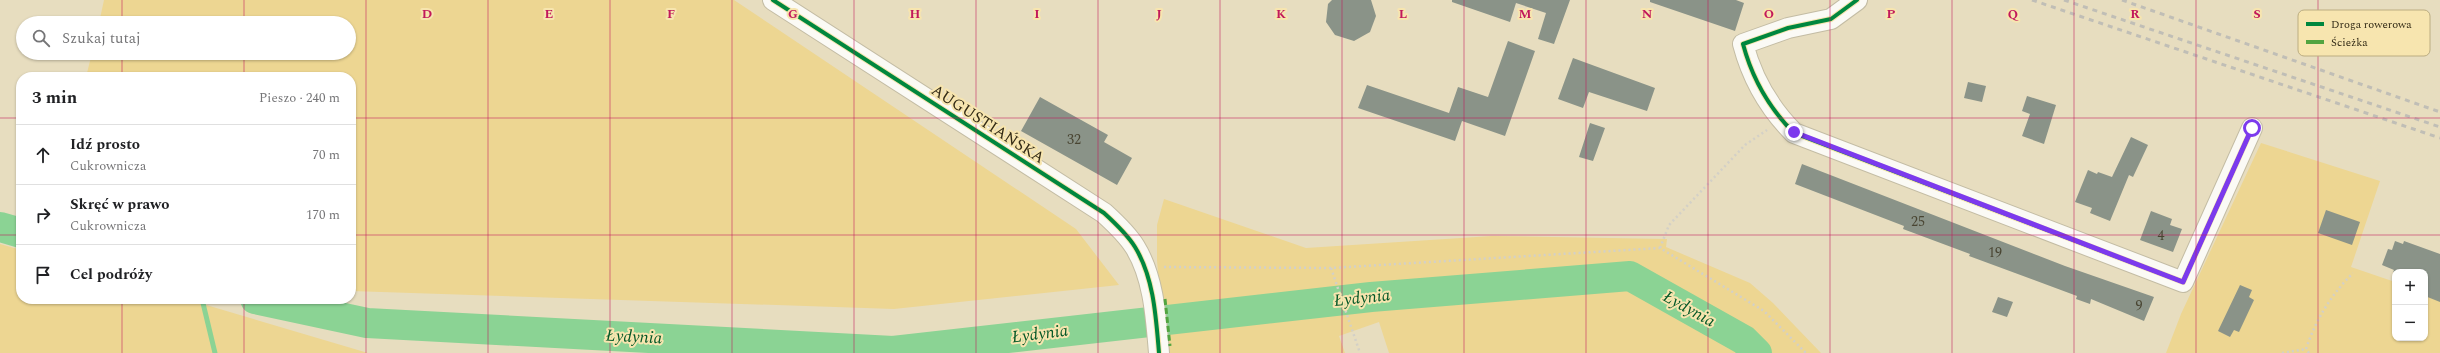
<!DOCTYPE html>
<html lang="pl">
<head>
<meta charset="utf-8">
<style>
  :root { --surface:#fff; --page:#f6f6f6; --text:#202124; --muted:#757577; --line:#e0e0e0 }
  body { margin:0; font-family:Spectral,serif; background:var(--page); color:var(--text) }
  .controls { position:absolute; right:12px; bottom:12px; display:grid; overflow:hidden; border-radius:8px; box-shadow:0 1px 3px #0004 }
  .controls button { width:36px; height:36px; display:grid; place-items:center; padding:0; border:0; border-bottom:1px solid var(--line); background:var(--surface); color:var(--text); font:20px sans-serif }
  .stop { position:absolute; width:12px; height:12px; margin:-9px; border:3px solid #7c3aed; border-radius:50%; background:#fff }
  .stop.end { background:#7c3aed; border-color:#fff; box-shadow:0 1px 4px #0008 }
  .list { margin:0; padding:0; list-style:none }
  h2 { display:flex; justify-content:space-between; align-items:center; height:52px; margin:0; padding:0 16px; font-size:17px }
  h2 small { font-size:13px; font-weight:400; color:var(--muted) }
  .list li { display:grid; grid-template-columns:26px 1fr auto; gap:12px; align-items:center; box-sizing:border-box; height:60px; padding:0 16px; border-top:1px solid var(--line) }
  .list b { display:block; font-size:15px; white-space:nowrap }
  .list p { margin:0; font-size:13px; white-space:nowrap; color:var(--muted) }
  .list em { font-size:13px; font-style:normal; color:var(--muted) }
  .icon { flex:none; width:22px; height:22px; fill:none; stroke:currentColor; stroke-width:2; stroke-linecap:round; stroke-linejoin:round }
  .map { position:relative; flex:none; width:2440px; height:353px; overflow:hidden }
  .search { position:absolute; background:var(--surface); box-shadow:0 1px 3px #0004; left:16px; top:16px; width:340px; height:44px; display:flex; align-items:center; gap:10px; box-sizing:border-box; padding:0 14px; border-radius:22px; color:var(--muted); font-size:15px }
  .panel { position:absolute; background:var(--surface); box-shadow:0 1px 3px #0004; left:16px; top:72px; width:340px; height:232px; border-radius:16px }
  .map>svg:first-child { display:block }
</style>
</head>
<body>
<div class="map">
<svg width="2440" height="353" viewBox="0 0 2440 353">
  <rect width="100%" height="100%" fill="#e7ddbf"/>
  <path fill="#edd692" d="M104 0H734L1076 229 1119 285 894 309 351 291V77H86L92 53H349V23H99Z
    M2261 143 2380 181 2351 267 2395 282V338H2425V293L2440 298V353H2166L2181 314Z
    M1164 199 1306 248 1492 236 1667 239 1666 247 1750 283 1773 303 1821 353H1389L1379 322 1339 336 1345 353H1170L1158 348 1160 297 1157 260V225Z
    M0 244 21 250V299H186L368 353H0Z"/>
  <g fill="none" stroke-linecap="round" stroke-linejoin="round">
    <path stroke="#8bd394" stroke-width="5" d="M202 299 215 353"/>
    <path stroke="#8bd394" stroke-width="30" d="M0 227 21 233
      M255 299 367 323 893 351 1371 297 1630 276 1744 340 1757 353"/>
  </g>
  <path fill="#8a9388" d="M1332 0H1371L1376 16 1370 32 1354 41 1335 35 1326 22 1328 4Z
    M1452 0H1570L1554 44 1538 39 1546 13 1516 3 1510 22 1452 2Z
    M1650 0H1736L1744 3 1735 31 1650 2Z
    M1508 41 1535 51 1505 136 1462 121 1455 141 1358 108 1367 85 1449 113 1458 87 1488 97Z
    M1573 58 1655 88 1647 111 1589 92 1583 108 1558 99Z
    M1968 82 1986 86 1982 102 1964 98Z
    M2027 96 2056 105 2044 144 2022 136 2030 114 2022 111Z
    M1040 97 1108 135 1104 142 1132 158 1117 185 1021 131Z
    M1590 123 1605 128 1593 161 1579 157Z
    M2131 137 2148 145 2133 177 2129 175 2110 221 2090 213 2092 208 2075 202 2088 170 2097 174 2098 172 2112 177Z
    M1802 164 2065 266 2154 297 2144 321 2091 299 2090 304 2076 299 2077 296 1969 256 1970 254 1903 229 1904 226 1795 184Z
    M2326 210 2360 222 2352 245 2318 233Z
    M2151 211 2172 219 2170 225 2182 229 2173 252 2140 240Z
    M2395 241 2403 244 2404 241 2440 254V302L2425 296V272H2393L2394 270 2382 265 2388 249 2392 250Z
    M2240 285 2252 290 2249 297 2254 300 2239 332 2234 330 2230 337 2218 331Z
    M1998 297 2013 302 2007 317 1992 312Z"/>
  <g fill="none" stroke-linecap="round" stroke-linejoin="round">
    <g stroke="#c3bca4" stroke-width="22">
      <path id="street" d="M773 0 1104 213C1115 223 1127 234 1135 247 1154 278 1156 318 1159 353
        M1857 0 1831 19 1788 28 1743 44C1752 78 1769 108 1794 133L2183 282 2252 128"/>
    </g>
    <path stroke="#d3d0c7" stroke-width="2.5" stroke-dasharray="2 3" stroke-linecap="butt" d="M1660 248 1669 225 1745 145 1767 130
      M1164 267 1331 268 1660 248 1764 311 1806 353
      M1331 268 1360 353
      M2282 353 2306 349
      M2309 353 2306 349C2316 319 2331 295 2353 273"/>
    <use href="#street" stroke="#fbfaf5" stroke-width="20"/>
    <path stroke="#c0beb6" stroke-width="3" stroke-dasharray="5 5" stroke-linecap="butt" d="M2032 0 2440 138
      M2064 0 2440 127
      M2122 0 2440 112"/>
    <path stroke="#52a440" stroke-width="3" stroke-dasharray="6 3" stroke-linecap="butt" d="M1165 299 1170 346"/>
    <g stroke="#f7e5af" stroke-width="6">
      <path id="cycleway" d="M773 0 1104 213C1115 223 1127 234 1135 247 1154 278 1156 318 1159 353
        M1857 0 1831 19 1788 28 1743 44C1752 78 1769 108 1794 133L2183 282 2252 128"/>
    </g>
    <use href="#cycleway" stroke="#00873e" stroke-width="4"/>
  </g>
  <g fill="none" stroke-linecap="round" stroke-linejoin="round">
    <path stroke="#7c3aed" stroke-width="5" d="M1794 132 2183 282 2252 128"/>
  </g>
  <path fill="none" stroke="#c2185b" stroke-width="1" stroke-opacity="0.55" d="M122 0V23M244 0V23M366 0V353M488 0V353M610 0V353M732 0V353M854 0V353M976 0V353M1098 0V353M1220 0V353M1342 0V353M1464 0V353M1586 0V353M1708 0V353M1830 0V353M1952 0V353M2074 0V353M2196 0V353M2318 0V353M122 53V77M244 53V77M0 118H21M351 118H2440M0 235H21M351 235H2440M122 299V353M244 299V353"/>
  <g text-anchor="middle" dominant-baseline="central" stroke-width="4" stroke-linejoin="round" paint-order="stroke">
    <g font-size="14" fill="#494532">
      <text x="1074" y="139">32</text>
      <text x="1918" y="221">25</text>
      <text x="2161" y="235">4</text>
      <text x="1995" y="252">19</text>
      <text x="2139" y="305">9</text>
    </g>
    <g font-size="16" fill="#332b16" stroke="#f7e5af">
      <text transform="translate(988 124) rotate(33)">AUGUSTIAŃSKA</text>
    </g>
    <g font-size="17" font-style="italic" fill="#045827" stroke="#f7e5af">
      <text transform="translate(1362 298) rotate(-6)">Łydynia</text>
      <text transform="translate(1689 309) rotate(29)">Łydynia</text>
      <text transform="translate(1040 334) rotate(-7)">Łydynia</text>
      <text transform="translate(634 337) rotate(3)">Łydynia</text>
    </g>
  </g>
  <rect x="2298" y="10" width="132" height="46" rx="6" fill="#f7e5af" stroke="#bcad81" stroke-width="1"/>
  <rect x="2306" y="22" width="18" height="4" fill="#00873e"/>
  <rect x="2306" y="40" width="18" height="4" fill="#52a440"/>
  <g font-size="11" fill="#332b16">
    <text x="2331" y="28">Droga rowerowa</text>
    <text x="2331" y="46">Ścieżka</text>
  </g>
  <g font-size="13" text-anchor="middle" font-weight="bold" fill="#c2185b" stroke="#f7e5af" stroke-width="4" stroke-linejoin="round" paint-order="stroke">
    <text x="427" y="18">D</text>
    <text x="549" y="18">E</text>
    <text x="671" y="18">F</text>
    <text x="793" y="18">G</text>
    <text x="915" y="18">H</text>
    <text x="1037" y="18">I</text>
    <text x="1159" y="18">J</text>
    <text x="1281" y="18">K</text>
    <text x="1403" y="18">L</text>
    <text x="1525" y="18">M</text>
    <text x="1647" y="18">N</text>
    <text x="1769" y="18">O</text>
    <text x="1891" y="18">P</text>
    <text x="2013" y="18">Q</text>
    <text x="2135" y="18">R</text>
    <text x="2257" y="18">S</text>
  </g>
</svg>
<div class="controls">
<button>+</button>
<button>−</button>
</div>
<div class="stop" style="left:2252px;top:128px"></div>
<div class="stop end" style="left:1794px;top:132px"></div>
<div class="search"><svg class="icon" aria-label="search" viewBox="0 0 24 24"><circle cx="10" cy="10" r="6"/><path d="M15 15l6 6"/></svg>Szukaj tutaj</div>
<section class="panel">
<h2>3 min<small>Pieszo · 240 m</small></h2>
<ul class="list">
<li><svg class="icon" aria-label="ahead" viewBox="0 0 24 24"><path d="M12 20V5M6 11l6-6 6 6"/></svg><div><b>Idź prosto</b><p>Cukrownicza</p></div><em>70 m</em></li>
<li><svg class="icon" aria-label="right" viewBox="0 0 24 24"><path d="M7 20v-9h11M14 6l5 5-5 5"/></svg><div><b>Skręć w prawo</b><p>Cukrownicza</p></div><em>170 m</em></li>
<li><svg class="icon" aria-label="arrive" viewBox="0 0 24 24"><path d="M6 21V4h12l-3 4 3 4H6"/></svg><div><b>Cel podróży</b></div></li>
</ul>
</section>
</div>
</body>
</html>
